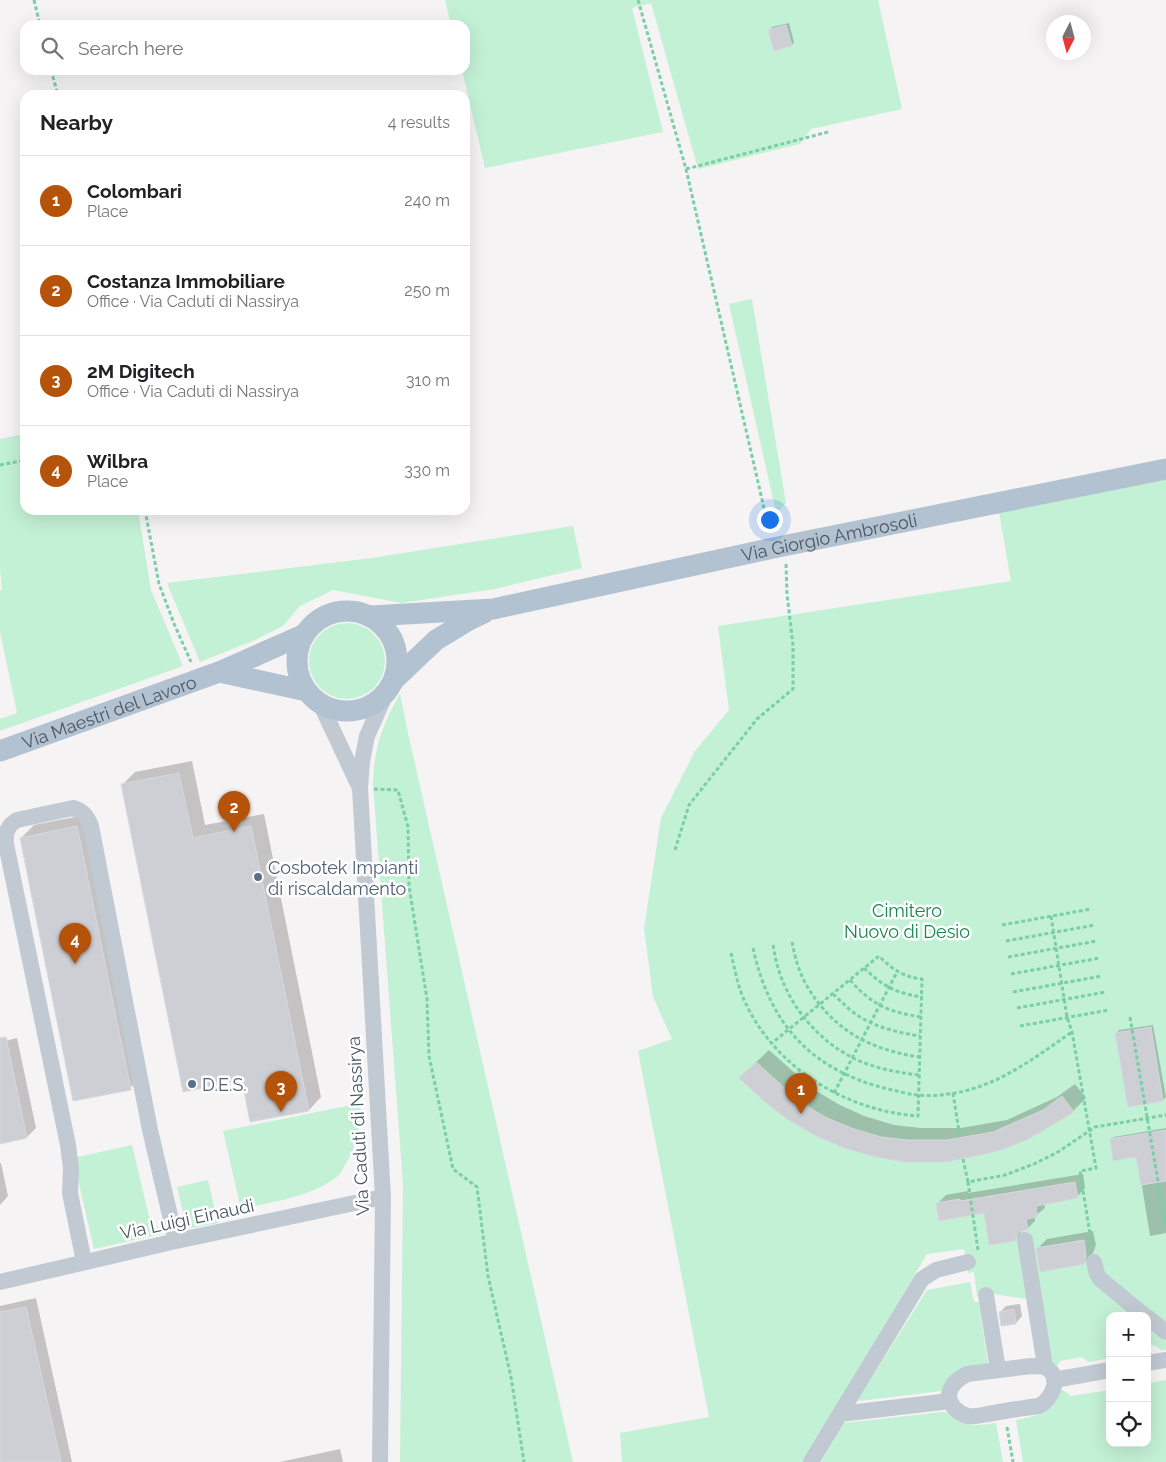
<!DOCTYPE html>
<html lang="en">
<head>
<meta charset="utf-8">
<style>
  :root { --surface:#fff; --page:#f2f2f2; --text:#202124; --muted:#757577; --line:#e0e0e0; --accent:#b45309 }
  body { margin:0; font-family:Raleway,sans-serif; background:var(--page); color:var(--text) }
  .controls { position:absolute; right:15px; bottom:15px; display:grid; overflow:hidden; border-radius:10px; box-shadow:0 5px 20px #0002 }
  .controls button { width:45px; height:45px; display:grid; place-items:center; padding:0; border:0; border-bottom:1px solid var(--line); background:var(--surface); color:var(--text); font:25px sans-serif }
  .compass { position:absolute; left:1046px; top:15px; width:45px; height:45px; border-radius:50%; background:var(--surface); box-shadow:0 5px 20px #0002; rotate:186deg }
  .you { position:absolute; left:769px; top:519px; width:18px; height:18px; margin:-12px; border:4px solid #fff; border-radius:50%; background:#1a73e8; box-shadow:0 0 0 8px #1a73e833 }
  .badge { display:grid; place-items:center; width:32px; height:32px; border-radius:50%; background:var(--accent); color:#fff; font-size:16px; font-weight:700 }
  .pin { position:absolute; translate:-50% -41px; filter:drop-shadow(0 1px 2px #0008) }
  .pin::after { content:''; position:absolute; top:26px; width:18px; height:15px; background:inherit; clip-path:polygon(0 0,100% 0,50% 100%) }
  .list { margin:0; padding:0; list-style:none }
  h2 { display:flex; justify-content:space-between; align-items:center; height:65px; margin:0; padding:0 20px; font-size:21px }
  h2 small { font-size:16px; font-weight:400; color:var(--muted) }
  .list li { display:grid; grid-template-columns:32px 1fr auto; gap:15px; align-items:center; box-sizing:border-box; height:90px; padding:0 20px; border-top:1px solid var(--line) }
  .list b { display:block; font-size:19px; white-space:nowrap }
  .list p { margin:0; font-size:16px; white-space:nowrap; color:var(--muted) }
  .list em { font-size:16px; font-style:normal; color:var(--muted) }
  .icon { flex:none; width:28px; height:28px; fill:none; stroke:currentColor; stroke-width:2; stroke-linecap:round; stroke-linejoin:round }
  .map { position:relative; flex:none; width:1166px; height:1462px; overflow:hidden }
  .search { position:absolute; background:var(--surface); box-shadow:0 5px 20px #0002; left:20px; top:20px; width:450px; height:55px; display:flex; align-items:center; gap:12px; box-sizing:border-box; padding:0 18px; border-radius:15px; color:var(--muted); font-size:19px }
  .panel { position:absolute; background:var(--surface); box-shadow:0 5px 20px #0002; left:20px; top:90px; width:450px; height:425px; border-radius:15px }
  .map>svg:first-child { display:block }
</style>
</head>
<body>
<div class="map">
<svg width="1166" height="1462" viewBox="0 0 1166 1462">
  <rect width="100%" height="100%" fill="#f5f3f3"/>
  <path fill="#c3f1d5" d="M445 0H878L902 109 811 129 800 144 698 169 651 3 632 8 663 132 485 168 462 70H465V25H451Z
    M752 299 786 503 777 513 779 525 729 304Z
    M25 434V510H138L151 590 183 666 0 731V719L17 713 0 632V590H2L0 568V439Z
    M1166 479V1324L1103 1274 1101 1262 1088 1263 1091 1279 1096 1286 1134 1316H1110V1358L1088 1362 1082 1357 1060 1361 1056 1368 1049 1367 1034 1273 1023 1274 1026 1299 994 1294 977 1296 974 1272 968 1273 964 1249 927 1254 803 1462H622L620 1433 709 1417 638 1051 672 1039 653 997 644 928 661 818 695 751 729 710 718 626 1011 581 999 512Z
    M573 526 582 568 495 589 401 603 333 590 300 606 283 626 255 640 200 662 167 583 372 558Z
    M309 661a38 38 0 1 1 76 0a38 38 0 1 1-76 0Z
    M400 694 408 733 573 1462H400L403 1184 373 784C374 748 382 725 400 694Z
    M361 1103C360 1124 358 1143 347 1162 344 1166 342 1172 339 1175 316 1196 271 1202 241 1209L223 1131Z
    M132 1145 152 1229 164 1226 166 1233 94 1249 73 1158Z
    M208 1180 218 1223 187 1229 177 1187Z
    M970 1282 974 1302H979L988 1365 941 1391 859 1401 858 1399 927 1290Z
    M1147 1326 1166 1341V1350H1161L1154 1345 1147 1346Z
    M1166 1380V1462H1023L1016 1420C1044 1414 1049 1415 1059 1387L1071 1396 1110 1390V1443H1147V1383Z
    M942 1412 952 1413C964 1429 979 1425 996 1423L1003 1462H821L844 1423Z"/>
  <path fill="#0003" d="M789 23 794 42 792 45 775 50 770 30 772 27Z
    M192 761 205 825 264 814 321 1097 309 1110 122 785 135 772Z
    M90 814 143 1076 130 1088 21 838 34 825Z
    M1153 1025 1166 1097 1163 1100 1129 1106 1117 1033 1119 1030Z
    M17 1038 36 1128 27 1137 0 1143V1042Z
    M769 1050 813 1089 838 1104 864 1116 894 1125 921 1128H961L1007 1120 1057 1097 1075 1084 1086 1098 1073 1111 1027 1139 844 1146 753 1065Z
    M1166 1128V1233L1150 1236 1137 1155 1111 1139 1114 1137Z
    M0 1163H1L8 1196 0 1205Z
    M1083 1174 1085 1188 1077 1197 1044 1203 1045 1208 1035 1216V1221L1027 1229H1024L1015 1240 985 1212 938 1203 946 1195 968 1191V1193Z
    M1093 1231 1096 1245 1093 1253 1084 1263 1038 1248 1047 1239Z
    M36 1298 72 1462H0V1306Z
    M1020 1304 1022 1316 1016 1323 1000 1312 1006 1306Z
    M340 1449 343 1462H280Z"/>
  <path fill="#cdcfd5" stroke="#d7d9de" d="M786 25 792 46 774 51 768 30Z
    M179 773 193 838 251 826 309 1111 250 1122 242 1080 183 1092 121 784Z
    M77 826 131 1090 73 1101 20 838Z
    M1151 1027 1163 1101 1128 1107 1115 1033Z
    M6 1037 27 1138 0 1144V1038Z
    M756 1062 800 1102 825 1117 851 1128 881 1137 907 1140H947L993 1132 1043 1110 1062 1096 1074 1112 1027 1140 998 1151 947 1162H905L876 1157 844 1148 816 1136 787 1119 765 1102 739 1078Z
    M1166 1130V1181L1141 1185 1136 1157 1113 1161 1110 1139Z
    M1075 1182 1078 1198 1036 1206 1037 1217 1026 1219 1028 1231 1023 1230 1018 1233 1015 1241 989 1245 984 1213 939 1221 936 1203 960 1199V1201Z
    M1084 1240 1086 1256 1084 1264 1040 1272 1036 1248Z
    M26 1307 61 1462H0V1312Z
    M1014 1309 1016 1324 1001 1326 999 1312Z"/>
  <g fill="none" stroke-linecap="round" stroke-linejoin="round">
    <path stroke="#7ad0a6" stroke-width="3" stroke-dasharray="4 2.5" stroke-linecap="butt" d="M34 0 40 25
      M638 0 686 169 769 530
      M51 70 58 95
      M686 169 828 132
      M0 465 25 460
      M145 510 159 584 175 626 191 662
      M374 789 398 790 408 827 409 886 427 999 429 1056 453 1169 477 1187 488 1276 511 1377 524 1462
      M675 850 689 805 757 719 793 689V645L787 594 786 564
      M1051 916 1067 1017 1072 1032 1096 1168 1080 1171 1092 1247
      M1002 925 1091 909
      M1006 941 1095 925
      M792 942C795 957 799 973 807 986 833 1030 870 1050 920 1057
      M773 945C775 954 776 963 779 971 792 1012 826 1049 867 1064 884 1070 901 1073 919 1075
      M753 948C770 1025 811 1070 888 1089 898 1091 908 1094 917 1095 938 1097 962 1093 981 1086 1014 1074 1043 1052 1072 1032
      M731 953C735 970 738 988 746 1004 777 1069 847 1111 918 1116L922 979C903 977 892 969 879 956L772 1043
      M1008 957 1097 941
      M864 968C883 986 895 993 922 997
      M1011 974 1100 958
      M850 980C872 1005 889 1012 921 1017
      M1013 992 1102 976
      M833 994C842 1002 850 1011 860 1017 878 1028 900 1033 920 1036
      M1017 1008 1106 992
      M1130 1017 1166 1228
      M1020 1026 1109 1010
      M834 1093 897 972
      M953 1093 960 1138
      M963 1159 968 1182
      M978 1250 968 1182 1005 1175 1034 1164 1058 1152 1095 1127 1166 1115
      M1007 1427 1013 1462"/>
    <path stroke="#c1cad2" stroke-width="16" d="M320 703 359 786
      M1025 1240 1044 1360 1043 1367
      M84 1262 70 1193 71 1168 68 1145 6 844C5 833 7 826 17 820L73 808C83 811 87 816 91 826L150 1130 176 1241
      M1094 1262 1097 1274 1100 1279 1145 1316
      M0 1282 176 1241 383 1197
      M986 1295 998 1370
      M1147 1317 1166 1332
      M1147 1363 1166 1360
      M1031 1366C1035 1366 1040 1366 1044 1367 1063 1374 1053 1399 1039 1406 1022 1408 1005 1411 988 1414 982 1415 975 1417 968 1416 959 1414 948 1405 949 1394 951 1385 959 1378 967 1374Z
      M1054 1380 1110 1370
      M840 1414 922 1279 936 1270 968 1262
      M380 1462 383 1197 360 788 362 762 367 736 388 689
      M811 1462 840 1414 950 1401"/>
    <g stroke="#b3c2d1" stroke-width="21">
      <circle cx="347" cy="661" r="50"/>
      <path id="s1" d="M371 616 493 609 773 548 1166 469"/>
      <path d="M219 672 307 691"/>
      <path d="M393 681 436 640 469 620 484 613"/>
      <path id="s2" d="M0 751 219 672 305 634"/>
    </g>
  </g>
  <g fill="#5c6f8a" stroke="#fff" stroke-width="2">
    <circle cx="258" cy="877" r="5"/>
    <circle cx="192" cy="1084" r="5"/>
  </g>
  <g text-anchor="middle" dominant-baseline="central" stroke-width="5" stroke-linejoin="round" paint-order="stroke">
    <g font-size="18" fill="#4a5661" stroke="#fff">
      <text stroke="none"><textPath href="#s1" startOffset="466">Via Giorgio Ambrosoli</textPath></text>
      <text stroke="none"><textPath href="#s2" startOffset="116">Via Maestri del Lavoro</textPath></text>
      <text transform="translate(358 1126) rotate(-93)">Via Caduti di Nassirya</text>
      <text transform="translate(187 1219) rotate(-12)">Via Luigi Einaudi</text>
    </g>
    <g font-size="18" fill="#4e5e75" stroke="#fff" text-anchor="start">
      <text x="268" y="867">Cosbotek Impianti<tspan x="268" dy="21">di riscaldamento</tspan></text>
      <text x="202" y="1084">D.E.S.</text>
    </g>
    <g font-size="18" fill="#17864f" stroke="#fff">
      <text x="907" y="910">Cimitero<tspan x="907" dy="21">Nuovo di Desio</tspan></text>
    </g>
  </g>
</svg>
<div class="controls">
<button>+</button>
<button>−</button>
<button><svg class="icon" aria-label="locate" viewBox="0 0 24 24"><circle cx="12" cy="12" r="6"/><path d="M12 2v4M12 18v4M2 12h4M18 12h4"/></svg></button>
</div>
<svg class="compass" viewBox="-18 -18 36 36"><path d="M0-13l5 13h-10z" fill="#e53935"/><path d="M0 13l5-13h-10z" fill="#757577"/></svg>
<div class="you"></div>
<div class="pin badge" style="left:801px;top:1114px">1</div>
<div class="pin badge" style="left:234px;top:832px">2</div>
<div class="pin badge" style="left:281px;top:1112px">3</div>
<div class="pin badge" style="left:75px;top:964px">4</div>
<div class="search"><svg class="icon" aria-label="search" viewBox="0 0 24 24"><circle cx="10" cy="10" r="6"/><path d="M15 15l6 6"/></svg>Search here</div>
<section class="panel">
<h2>Nearby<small>4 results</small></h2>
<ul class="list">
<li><span class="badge">1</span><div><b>Colombari</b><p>Place</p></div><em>240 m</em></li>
<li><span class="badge">2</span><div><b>Costanza Immobiliare</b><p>Office · Via Caduti di Nassirya</p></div><em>250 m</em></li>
<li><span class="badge">3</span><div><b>2M Digitech</b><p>Office · Via Caduti di Nassirya</p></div><em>310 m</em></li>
<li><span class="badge">4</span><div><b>Wilbra</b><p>Place</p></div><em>330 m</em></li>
</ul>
</section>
</div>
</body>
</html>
